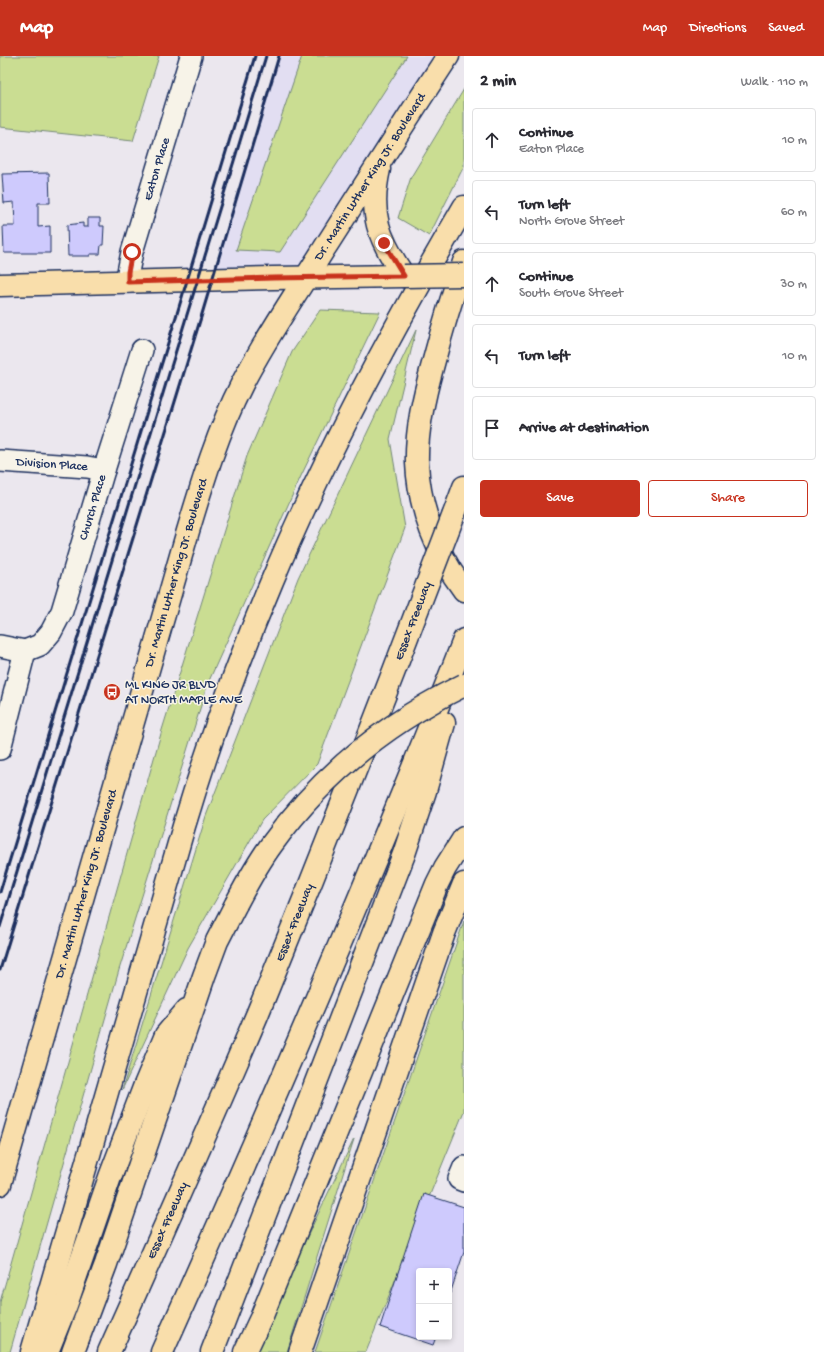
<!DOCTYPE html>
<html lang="en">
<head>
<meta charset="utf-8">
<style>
  :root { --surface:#fff; --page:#f2f2f3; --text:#2b2b33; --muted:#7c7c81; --line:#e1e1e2; --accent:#c8321e }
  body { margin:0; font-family:"Gochi Hand",sans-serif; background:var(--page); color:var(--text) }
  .controls { position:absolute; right:12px; bottom:12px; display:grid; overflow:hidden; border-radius:4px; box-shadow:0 2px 6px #0003 }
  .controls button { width:36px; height:36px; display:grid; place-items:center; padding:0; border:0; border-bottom:1px solid var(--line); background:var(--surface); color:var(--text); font:20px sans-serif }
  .stop { position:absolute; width:12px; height:12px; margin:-9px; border:3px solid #c8321e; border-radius:50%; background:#fff }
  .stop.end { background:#c8321e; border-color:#fff; box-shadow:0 1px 4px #0008 }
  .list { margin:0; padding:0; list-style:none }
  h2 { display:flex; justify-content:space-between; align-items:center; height:52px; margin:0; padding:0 16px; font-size:17px }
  h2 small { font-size:13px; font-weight:400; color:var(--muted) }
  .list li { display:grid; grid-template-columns:26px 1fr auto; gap:12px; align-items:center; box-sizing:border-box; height:64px; margin:0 8px 8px; padding:0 8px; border:1px solid var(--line); border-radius:4px }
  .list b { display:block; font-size:15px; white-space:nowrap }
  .list p { margin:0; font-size:13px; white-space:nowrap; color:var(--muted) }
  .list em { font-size:13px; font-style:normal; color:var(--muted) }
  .actions { display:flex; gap:8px; padding:12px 16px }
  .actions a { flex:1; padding:9px 0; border:1px solid var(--accent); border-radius:4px; text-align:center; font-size:14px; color:var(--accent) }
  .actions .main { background:var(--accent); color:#fff }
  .icon { flex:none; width:22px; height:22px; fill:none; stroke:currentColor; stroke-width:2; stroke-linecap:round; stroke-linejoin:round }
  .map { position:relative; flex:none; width:464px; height:1296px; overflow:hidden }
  header { display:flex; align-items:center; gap:24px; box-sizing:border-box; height:56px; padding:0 20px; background:var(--accent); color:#fff }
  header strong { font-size:19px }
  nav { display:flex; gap:22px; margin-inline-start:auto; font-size:14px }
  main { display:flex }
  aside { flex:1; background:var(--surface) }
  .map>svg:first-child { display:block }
</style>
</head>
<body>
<header>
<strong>Map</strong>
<nav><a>Map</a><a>Directions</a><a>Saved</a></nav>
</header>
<main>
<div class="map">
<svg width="464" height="1296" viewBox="0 0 464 1296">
  <rect width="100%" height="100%" fill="#ebe7ee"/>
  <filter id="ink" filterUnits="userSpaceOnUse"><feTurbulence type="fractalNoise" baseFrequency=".025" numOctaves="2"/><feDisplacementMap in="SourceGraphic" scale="8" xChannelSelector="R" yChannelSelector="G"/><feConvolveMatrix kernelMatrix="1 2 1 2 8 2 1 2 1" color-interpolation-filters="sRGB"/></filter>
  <g filter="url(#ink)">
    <path fill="#e2def2" d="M279 0H433L306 221 213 219Z"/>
    <path fill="#cadd92" stroke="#728678" d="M0 0H159L133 85 0 71Z
      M302 0H407L280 196 236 194Z
      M464 33V110L429 180 398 162 411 121Z
      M320 254 380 256 301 420 208 627 119 914 10 1296H0V1246L162 674 247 400 292 296Z
      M416 274 390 383 405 472 317 708 262 764 188 892 122 1034 206 760 298 522Z
      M464 865V1055L366 1296H315Z
      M354 1083 287 1296H252Z"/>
    <path fill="#cecafd" stroke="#1b2f5e" d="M49 117 50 147H38V171L50 170V197H4L3 170H15L14 146 4 147 2 118Z
      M88 162H100V170H104L103 189H101L100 198H90V200H68L67 169 83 167V171H88Z
      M424 1138 464 1151V1196L449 1241V1215H419V1281H436L433 1289 380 1271Z"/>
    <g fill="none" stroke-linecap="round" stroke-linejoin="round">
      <g stroke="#1b2f5e" stroke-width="24">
        <g id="minor">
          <path id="s1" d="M128 226V216L132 196 191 0"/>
          <path id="s2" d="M0 405 87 411 104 414"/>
          <path d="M0 590 25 595"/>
          <path id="s3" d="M25 595 40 589 51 576 62 555 104 414 142 294"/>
          <path d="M0 693 25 595"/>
          <path d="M464 1111 459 1123 464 1125"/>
        </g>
      </g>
      <g stroke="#1b2f5e" stroke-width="25">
        <g id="major">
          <path d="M379 113C369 158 378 182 404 220"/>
          <path d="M0 229 273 222 404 220"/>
          <path id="s4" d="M0 1128 188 475C203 425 218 375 242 328 266 281 296 238 324 193 365 129 406 64 448 0"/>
        </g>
      </g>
      <g stroke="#1b2f5e" stroke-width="25">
        <g id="highway">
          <path d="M464 206C452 240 442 274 433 308 424 340 416 374 417 407 419 452 437 499 464 534"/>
          <path d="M454 458 464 431"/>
          <path d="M32 1296 184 770C209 687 238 605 272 525 326 396 393 272 464 151"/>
          <path d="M47 1296 66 1249 110 1121 145 1029 166 979 187 954"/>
          <path d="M73 1296 106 1208 204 920 217 885 236 848"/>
          <path id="s5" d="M109 1296C159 1184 209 1072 257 959 317 813 375 666 431 518"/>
          <path d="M162 1296C267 1061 370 824 464 584"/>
          <path d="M212 1296 404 798 425 735 444 667"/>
          <path d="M245 1296 261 1262 437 828 445 812 464 782"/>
          <path d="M300 1296 444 877 464 828"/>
        </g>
      </g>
      <use href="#minor" stroke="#f7f3e8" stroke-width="21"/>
      <use href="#major" stroke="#f9deab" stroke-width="22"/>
      <use href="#highway" stroke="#f9deab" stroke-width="22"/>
      <path stroke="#1b2f5e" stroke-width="3" d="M0 836 179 251 255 0
        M0 871 266 0
        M0 914 202 258 279 0"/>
      <g stroke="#1b2f5e" stroke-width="25" stroke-linecap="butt">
        <path id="major-bridge" d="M404 220 464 219"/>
      </g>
      <g stroke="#1b2f5e" stroke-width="25" stroke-linecap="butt">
        <path id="highway-bridge" d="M431 518 454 458
          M236 848C247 827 258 807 272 788 322 719 388 666 464 629"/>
      </g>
      <use href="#major-bridge" stroke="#f9deab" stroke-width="22"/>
      <use href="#highway-bridge" stroke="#f9deab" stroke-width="22"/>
    </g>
  </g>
  <g fill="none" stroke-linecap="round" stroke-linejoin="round" filter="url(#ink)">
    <path stroke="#c8321e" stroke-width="5" d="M132 196 128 216V226L273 222 404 220 384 187"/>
  </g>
  <defs>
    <g id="bus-disc" transform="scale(0.9)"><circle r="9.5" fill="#c8321e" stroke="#f7f3e8"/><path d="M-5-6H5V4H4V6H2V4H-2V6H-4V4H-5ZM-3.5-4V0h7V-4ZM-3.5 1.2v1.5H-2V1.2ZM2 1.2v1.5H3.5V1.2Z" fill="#fff"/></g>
  </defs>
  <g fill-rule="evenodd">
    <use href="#bus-disc" x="112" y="636"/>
  </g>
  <g text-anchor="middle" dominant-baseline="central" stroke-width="3" stroke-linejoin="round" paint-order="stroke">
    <g font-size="13" fill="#1b2f5e" stroke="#f7f3e8">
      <text stroke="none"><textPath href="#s1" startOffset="117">Eaton Place</textPath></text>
      <text stroke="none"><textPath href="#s4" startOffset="1080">Dr. Martin Luther King Jr. Boulevard</textPath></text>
      <text stroke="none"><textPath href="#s2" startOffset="52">Division Place</textPath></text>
      <text stroke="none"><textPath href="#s3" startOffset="165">Church Place</textPath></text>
      <text stroke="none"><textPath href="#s4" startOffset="636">Dr. Martin Luther King Jr. Boulevard</textPath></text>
      <text stroke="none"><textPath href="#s5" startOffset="792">Essex Freeway</textPath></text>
      <text stroke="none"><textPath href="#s4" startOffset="312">Dr. Martin Luther King Jr. Boulevard</textPath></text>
      <text stroke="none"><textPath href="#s5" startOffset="468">Essex Freeway</textPath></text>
      <text stroke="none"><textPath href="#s5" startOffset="144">Essex Freeway</textPath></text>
    </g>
    <g font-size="13" fill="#1b2f5e" stroke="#f7f3e8" text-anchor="start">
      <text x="125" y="629">ML KING JR BLVD<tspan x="125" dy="15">AT NORTH MAPLE AVE</tspan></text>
    </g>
  </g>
</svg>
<div class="controls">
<button>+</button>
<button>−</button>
</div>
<div class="stop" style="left:132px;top:196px"></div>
<div class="stop end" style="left:384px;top:187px"></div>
</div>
<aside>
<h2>2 min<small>Walk · 110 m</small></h2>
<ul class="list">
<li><svg class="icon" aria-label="ahead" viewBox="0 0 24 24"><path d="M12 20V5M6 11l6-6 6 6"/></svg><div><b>Continue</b><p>Eaton Place</p></div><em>10 m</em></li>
<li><svg class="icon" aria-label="left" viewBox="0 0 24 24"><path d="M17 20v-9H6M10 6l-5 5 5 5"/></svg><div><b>Turn left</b><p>North Grove Street</p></div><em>60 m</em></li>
<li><svg class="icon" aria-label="ahead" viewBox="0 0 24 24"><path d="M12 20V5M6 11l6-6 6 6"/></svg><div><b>Continue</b><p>South Grove Street</p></div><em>30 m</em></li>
<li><svg class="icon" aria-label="left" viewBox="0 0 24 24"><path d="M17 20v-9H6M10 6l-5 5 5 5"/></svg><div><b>Turn left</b></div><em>10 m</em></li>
<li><svg class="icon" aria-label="arrive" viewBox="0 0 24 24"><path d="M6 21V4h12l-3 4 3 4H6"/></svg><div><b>Arrive at destination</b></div></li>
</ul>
<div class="actions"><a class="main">Save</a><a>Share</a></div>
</aside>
</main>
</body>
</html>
